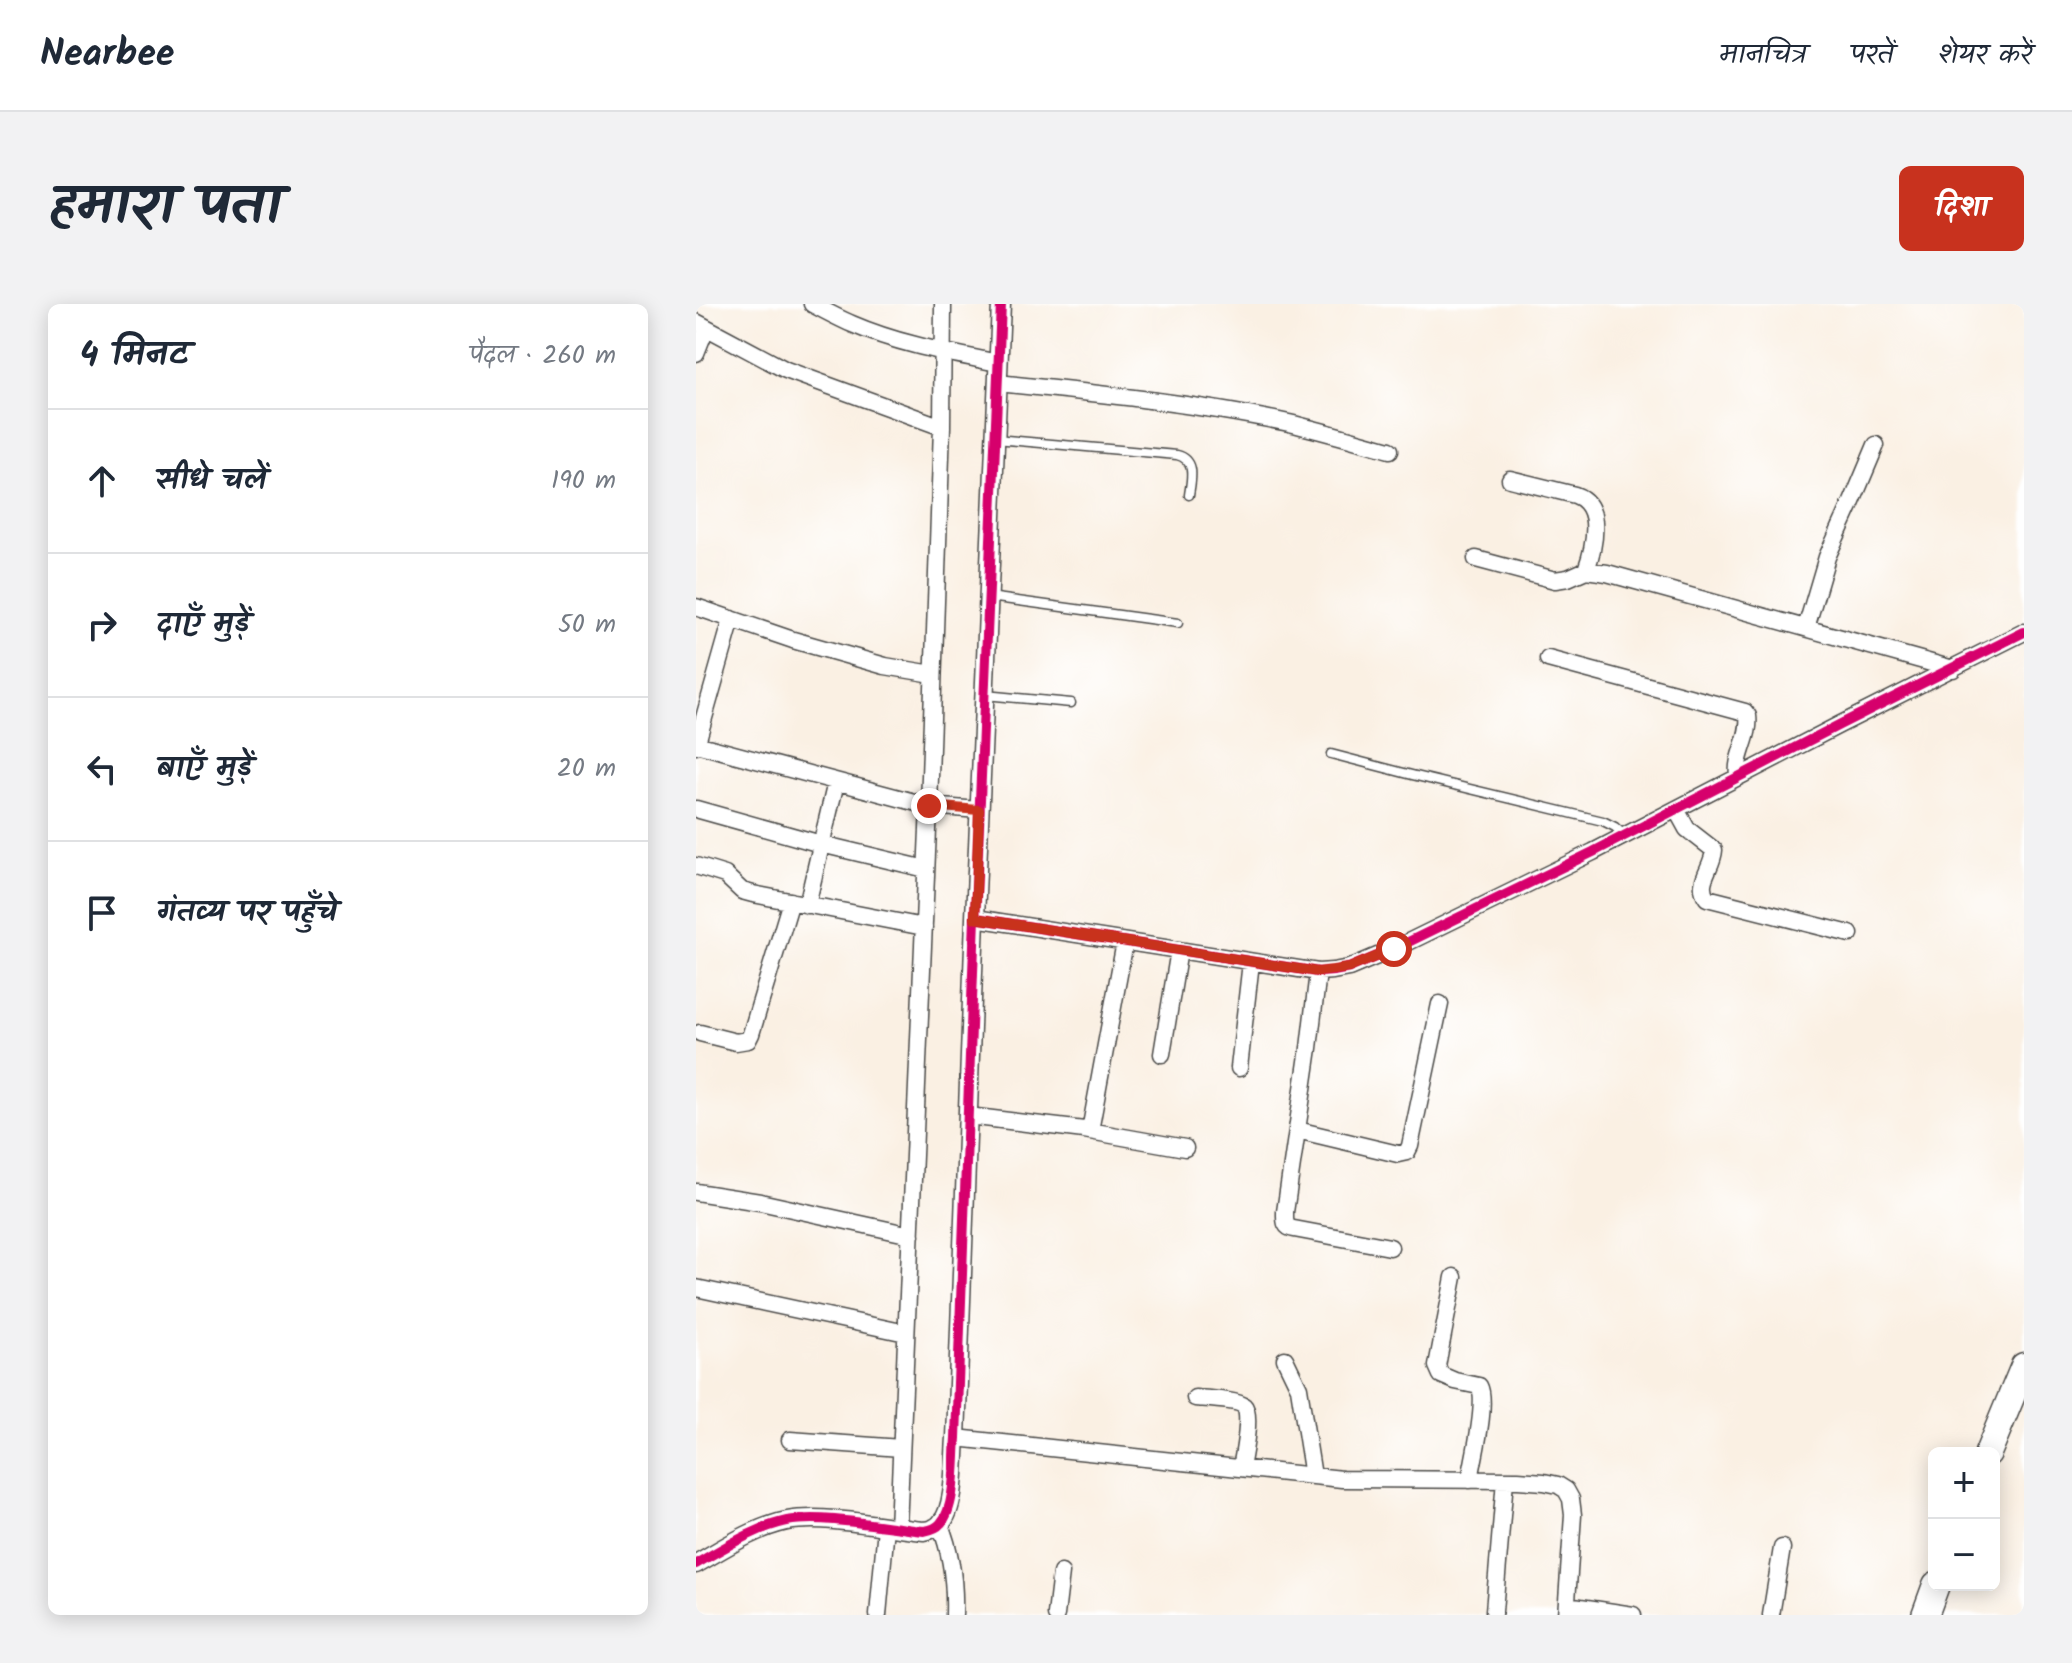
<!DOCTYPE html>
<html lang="hi">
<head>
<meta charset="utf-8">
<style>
  :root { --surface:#fff; --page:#f2f2f3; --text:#1f2937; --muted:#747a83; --line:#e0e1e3; --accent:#c8321e }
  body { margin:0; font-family:Kalam,"Playpen Sans Deva",sans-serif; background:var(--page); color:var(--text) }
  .controls { position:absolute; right:24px; bottom:24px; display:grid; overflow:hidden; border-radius:12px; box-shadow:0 4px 20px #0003 }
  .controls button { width:72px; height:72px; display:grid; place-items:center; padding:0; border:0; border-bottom:2px solid var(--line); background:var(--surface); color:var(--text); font:40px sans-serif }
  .stop { position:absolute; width:24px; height:24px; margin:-18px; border:6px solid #c8321e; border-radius:50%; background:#fff }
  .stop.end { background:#c8321e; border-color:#fff; box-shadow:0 2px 8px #0008 }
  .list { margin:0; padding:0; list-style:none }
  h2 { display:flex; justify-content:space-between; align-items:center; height:104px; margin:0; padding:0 32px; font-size:34px }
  h2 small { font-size:26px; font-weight:400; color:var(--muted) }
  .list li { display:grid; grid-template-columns:52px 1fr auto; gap:24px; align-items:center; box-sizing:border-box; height:144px; padding:0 32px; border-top:2px solid var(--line) }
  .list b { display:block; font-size:30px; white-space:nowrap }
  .list em { font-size:26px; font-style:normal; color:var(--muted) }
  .icon { flex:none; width:44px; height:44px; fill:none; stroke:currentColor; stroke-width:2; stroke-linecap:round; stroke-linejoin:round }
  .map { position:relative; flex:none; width:1328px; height:1311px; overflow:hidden; border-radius:12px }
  header { display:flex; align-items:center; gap:48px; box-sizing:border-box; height:112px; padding:0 40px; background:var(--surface); border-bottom:2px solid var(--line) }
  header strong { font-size:38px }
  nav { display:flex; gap:44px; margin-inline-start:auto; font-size:28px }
  .intro { display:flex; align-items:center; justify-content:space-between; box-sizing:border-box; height:192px; padding:0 48px }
  h1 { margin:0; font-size:56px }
  .button { padding:20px 36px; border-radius:12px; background:var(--accent); color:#fff; font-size:28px; font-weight:700 }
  main { display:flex; gap:48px; padding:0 48px }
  aside { flex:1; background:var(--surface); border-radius:12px; box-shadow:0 4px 20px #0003 }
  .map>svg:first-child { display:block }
</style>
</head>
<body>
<header>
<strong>Nearbee</strong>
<nav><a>मानचित्र</a><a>परतें</a><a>शेयर करें</a></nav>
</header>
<div class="intro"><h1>हमारा पता</h1><a class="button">दिशा</a></div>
<main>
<aside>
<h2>4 मिनट<small>पैदल · 260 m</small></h2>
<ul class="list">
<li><svg class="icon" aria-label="ahead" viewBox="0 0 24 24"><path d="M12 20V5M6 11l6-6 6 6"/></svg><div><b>सीधे चलें</b></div><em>190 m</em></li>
<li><svg class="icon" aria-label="right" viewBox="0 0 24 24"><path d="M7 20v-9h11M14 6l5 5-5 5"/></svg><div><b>दाएँ मुड़ें</b></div><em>50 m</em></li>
<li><svg class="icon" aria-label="left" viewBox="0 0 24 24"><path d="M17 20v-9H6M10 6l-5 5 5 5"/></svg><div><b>बाएँ मुड़ें</b></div><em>20 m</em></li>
<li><svg class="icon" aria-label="arrive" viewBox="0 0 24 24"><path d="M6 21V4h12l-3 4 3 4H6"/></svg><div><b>गंतव्य पर पहुँचे</b></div></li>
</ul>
</aside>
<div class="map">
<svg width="1328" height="1311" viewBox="0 0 1328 1311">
  <rect width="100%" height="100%" fill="#fff"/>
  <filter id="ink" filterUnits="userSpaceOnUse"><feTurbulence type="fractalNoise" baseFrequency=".0125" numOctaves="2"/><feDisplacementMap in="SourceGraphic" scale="16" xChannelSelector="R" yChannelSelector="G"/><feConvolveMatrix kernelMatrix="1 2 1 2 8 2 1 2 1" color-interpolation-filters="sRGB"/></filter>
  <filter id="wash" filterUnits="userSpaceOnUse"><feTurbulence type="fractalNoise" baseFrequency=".006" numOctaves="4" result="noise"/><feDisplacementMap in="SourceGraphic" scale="32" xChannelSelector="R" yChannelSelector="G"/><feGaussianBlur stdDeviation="1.8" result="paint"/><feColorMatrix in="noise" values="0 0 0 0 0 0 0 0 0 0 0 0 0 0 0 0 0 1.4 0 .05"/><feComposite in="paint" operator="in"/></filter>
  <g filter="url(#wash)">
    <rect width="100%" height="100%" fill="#faf0e3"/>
  </g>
  <g filter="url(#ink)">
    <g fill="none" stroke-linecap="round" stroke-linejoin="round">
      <g stroke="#4a4947" stroke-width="11">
        <path id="service" d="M299 135 481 151C501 156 495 176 493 191
          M293 293 482 319
          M289 391 375 399
          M635 450 716 471 907 517 919 523 928 531"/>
      </g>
      <g stroke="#4a4947" stroke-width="19">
        <path id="minor" d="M116 0C129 7 142 14 156 20 202 40 253 49 302 59
          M0 18 90 66 246 123
          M0 49 10 24
          M301 79C399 89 497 99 593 119 627 127 661 137 694 146
          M814 175 879 191C908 201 898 244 890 266
          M780 255 859 276 872 274 890 266 911 269 1257 365
          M0 303 97 336 189 362 237 370
          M1110 324 1131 253 1156 198 1180 141
          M852 355 1049 408 1052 412C1055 433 1039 451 1042 472
          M0 440 233 502 283 506
          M0 442 36 315
          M0 505 125 540 230 565
          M980 505 991 525 1018 546C1017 564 999 578 1011 594L1154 630
          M0 562 29 571 46 587 57 590 228 623
          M111 601 140 478
          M279 614 622 668 637 667 653 664 698 645 897 548 1143 421 1328 328
          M622 668 613 744 589 908C589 917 588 923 598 925L694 943
          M4 729 40 738 52 736 55 730 95 597
          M466 750 483 646
          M543 764 555 658
          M272 812 388 826 489 844
          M601 826 702 850 711 848 714 842 744 700
          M394 827 429 638
          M0 888 64 898 215 931
          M758 973 741 1062 745 1071 759 1077 783 1082C792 1098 777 1156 774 1176
          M0 984 210 1029
          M589 1055 603 1084 617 1172
          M499 1094C509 1095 542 1096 548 1102 556 1109 547 1153 545 1164
          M260 1134 646 1175 822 1176 848 1178 862 1181 870 1186 875 1195 877 1211 870 1311
          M94 1136 205 1144
          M244 1221C256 1250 259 1280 258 1311
          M202 1224 233 502 246 123 247 0
          M871 1301 937 1311
          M798 1307 809 1176
          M182 1311 190 1223
          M360 1311 365 1269
          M1075 1311 1086 1244"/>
      </g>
      <g stroke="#4a4947" stroke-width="21">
        <path id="tertiary" d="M0 1260C28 1244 58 1224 91 1217 128 1210 188 1223 228 1227 235 1226 241 1224 245 1219 260 1203 258 1156 260 1134L279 614 305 0"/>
      </g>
      <g stroke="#4a4947" stroke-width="29">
        <path id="trunk" d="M1292 1149 1328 1062
          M1229 1311 1240 1281"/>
      </g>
      <use href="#service" stroke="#fff" stroke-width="8"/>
      <use href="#minor" stroke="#fff" stroke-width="16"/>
      <use href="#tertiary" stroke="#fff" stroke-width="18"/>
      <use href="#trunk" stroke="#fff" stroke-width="26"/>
      <g stroke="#fff" stroke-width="15">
        <path id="cycleway" d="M279 614 622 668 637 667 653 664 698 645 897 548 1143 421 1328 328
          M0 1260C28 1244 58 1224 91 1217 128 1210 188 1223 228 1227 235 1226 241 1224 245 1219 260 1203 258 1156 260 1134L279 614 305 0"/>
      </g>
      <use href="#cycleway" stroke="#d6006c" stroke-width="10"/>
    </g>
  </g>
  <g fill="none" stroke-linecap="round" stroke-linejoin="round" filter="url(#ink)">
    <path stroke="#c8321e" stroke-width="10" d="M233 502 283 506 279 614 622 668 653 664 698 645"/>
  </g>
</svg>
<div class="controls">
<button>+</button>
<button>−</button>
</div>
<div class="stop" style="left:698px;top:645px"></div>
<div class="stop end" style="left:233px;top:502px"></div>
</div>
</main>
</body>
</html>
